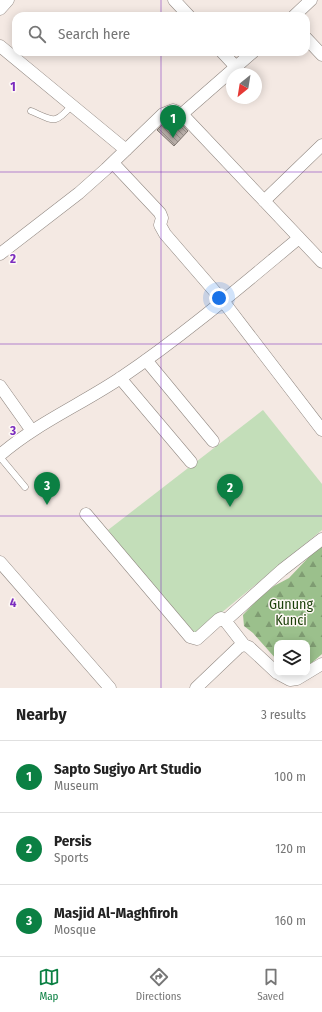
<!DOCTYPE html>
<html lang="en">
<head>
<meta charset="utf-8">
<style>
  :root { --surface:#fff; --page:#f2f2f2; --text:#222; --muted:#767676; --line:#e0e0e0; --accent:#0b8043 }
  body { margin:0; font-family:"Fira Sans Condensed",sans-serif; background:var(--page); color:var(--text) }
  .controls { position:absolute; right:12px; bottom:12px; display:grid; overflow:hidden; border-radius:8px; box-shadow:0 2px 10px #0003 }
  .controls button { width:36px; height:36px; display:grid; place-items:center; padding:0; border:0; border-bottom:1px solid var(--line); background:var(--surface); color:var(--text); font:20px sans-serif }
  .compass { position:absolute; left:226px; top:68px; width:36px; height:36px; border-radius:50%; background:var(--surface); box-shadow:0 2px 10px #0003; rotate:210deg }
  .you { position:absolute; left:219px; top:298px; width:14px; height:14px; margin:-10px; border:3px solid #fff; border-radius:50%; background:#1a73e8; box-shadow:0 0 0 6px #1a73e833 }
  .badge { display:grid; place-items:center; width:26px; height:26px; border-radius:50%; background:var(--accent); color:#fff; font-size:13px; font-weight:700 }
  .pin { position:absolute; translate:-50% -33px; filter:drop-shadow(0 1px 2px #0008) }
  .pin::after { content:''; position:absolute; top:21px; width:14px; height:12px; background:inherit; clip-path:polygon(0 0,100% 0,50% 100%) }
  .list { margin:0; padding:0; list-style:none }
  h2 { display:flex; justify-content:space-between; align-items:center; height:52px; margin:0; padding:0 16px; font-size:17px }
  h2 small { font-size:13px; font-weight:400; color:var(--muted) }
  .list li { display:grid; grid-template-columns:26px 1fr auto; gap:12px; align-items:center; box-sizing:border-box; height:72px; padding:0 16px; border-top:1px solid var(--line) }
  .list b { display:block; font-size:15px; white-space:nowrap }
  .list p { margin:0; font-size:13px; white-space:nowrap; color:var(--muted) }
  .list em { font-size:13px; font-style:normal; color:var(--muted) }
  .icon { flex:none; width:22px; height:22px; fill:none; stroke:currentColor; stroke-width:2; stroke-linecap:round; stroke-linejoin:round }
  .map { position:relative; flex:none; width:322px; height:688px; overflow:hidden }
  .search { position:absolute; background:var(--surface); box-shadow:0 2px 10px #0003; left:12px; right:12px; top:12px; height:44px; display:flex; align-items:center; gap:10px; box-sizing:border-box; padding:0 14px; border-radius:12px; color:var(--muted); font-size:15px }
  .sheet { height:268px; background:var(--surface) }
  nav { display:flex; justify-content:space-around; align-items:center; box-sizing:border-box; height:56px; border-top:1px solid var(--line); background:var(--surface); font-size:11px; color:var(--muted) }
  nav a { display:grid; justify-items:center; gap:2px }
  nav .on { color:var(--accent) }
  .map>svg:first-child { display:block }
</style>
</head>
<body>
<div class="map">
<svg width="322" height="688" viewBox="0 0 322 688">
  <defs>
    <pattern id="forest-firs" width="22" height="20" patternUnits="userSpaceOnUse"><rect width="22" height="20" fill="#9bc08c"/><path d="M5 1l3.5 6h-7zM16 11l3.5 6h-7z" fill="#7f9c72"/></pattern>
    <pattern id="building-back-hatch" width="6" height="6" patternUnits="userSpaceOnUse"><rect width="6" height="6" fill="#b8aea8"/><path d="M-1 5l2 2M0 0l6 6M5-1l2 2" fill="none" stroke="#968e89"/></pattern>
  </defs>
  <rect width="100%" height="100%" fill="#f4e9e3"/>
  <path fill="#c3deb9" d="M263 410 322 484V530L192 637 108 530Z"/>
  <path fill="url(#forest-firs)" d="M322 541V654L307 667V643H277V660L253 633 244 626 243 615 258 599 274 586 289 578 307 559Z"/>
  <path fill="url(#building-back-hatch)" stroke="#7f7670" d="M171 119 175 123 178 120 188 131 174 146 157 130 167 120Z"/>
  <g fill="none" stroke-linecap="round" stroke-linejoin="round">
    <g stroke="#918882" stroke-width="7">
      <path id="lane" d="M31 111C54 121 55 125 72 105
        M0 457 25 487"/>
    </g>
    <g stroke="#918882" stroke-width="13">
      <path id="street" d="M174 0 189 16
        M0 9 8 0
        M294 16 311 0
        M306 38 322 55
        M0 46 126 150
        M222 52 236 67
        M182 114 322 262
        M113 163 160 213 162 218 160 225 165 234 223 301 322 430
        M264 201 322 145
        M0 254 79 193 106 169 163 114 173 110 182 114 253 52
        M146 360 213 441
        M120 378 191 462
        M0 386 32 431
        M0 455C37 423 82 404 122 377 184 335 241 286 299 238
        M86 514 190 637 197 639 219 619 221 618 227 623 244 645
        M0 562 110 688
        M225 621 282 570 322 539
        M277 673 290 680 297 679 307 673
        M307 673 322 664
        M196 688 239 647 244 645 249 647 277 673"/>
    </g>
    <use href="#lane" stroke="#fff" stroke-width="6"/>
    <use href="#street" stroke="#fff" stroke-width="12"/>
  </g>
  <path fill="none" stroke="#7b2cbf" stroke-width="1" stroke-opacity="0.55" d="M161 0V16M161 52V688M0 172H322M0 344H322M0 516H322"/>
  <g text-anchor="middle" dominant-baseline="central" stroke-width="3" stroke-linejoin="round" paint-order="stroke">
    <g font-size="14" fill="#1b3f08" stroke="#fef8f4">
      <text x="291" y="604">Gunung<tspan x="291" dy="16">Kunci</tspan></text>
    </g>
  </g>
  <g font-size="13" text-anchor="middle" font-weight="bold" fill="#7b2cbf" stroke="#fef8f4" stroke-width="3" stroke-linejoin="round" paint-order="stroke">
    <text x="13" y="91">1</text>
    <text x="13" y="263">2</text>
    <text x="13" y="435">3</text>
    <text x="13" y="607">4</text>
  </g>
</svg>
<div class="controls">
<button><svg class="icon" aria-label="layers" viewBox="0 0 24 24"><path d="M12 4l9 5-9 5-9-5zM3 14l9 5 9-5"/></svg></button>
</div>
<svg class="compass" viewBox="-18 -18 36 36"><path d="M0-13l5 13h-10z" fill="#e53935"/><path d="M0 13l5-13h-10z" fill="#767676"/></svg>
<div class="you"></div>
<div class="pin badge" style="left:173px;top:138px">1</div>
<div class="pin badge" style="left:230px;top:507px">2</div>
<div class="pin badge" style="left:47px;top:505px">3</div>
<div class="search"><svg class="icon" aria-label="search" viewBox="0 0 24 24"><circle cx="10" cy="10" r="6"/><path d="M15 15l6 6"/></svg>Search here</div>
</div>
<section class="sheet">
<h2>Nearby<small>3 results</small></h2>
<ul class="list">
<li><span class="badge">1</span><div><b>Sapto Sugiyo Art Studio</b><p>Museum</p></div><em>100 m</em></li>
<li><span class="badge">2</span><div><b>Persis</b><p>Sports</p></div><em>120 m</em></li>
<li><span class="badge">3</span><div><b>Masjid Al-Maghfiroh</b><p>Mosque</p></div><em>160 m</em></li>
</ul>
</section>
<nav>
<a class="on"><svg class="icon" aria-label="map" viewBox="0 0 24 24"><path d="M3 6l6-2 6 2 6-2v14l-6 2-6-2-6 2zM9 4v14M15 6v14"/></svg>Map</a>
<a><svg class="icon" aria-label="directions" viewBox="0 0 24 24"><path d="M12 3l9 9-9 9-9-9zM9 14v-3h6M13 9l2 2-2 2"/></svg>Directions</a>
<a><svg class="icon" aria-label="saved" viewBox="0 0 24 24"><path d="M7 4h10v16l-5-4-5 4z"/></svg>Saved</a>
</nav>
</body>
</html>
